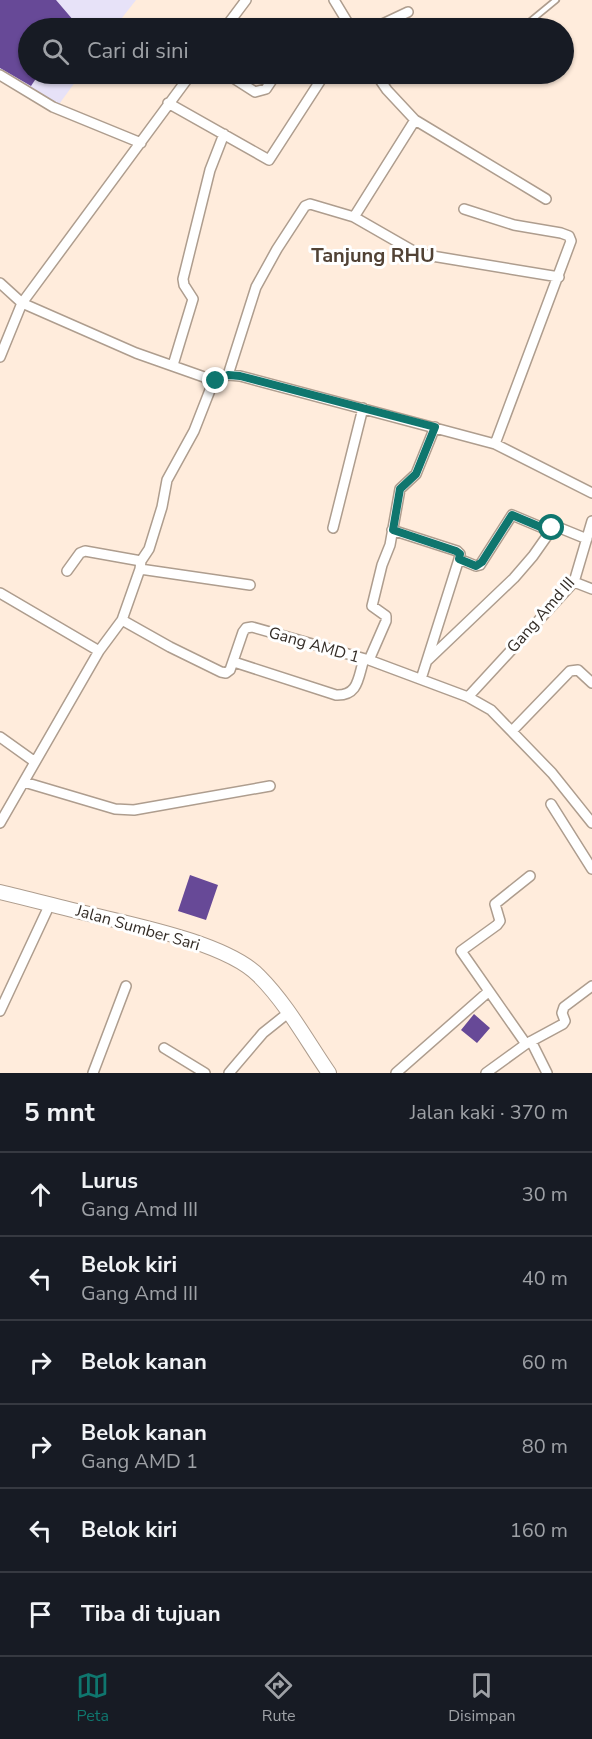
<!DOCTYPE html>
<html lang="id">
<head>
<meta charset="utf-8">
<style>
  :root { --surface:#171b24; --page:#20242c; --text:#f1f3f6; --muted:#9ea1a6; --line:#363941; --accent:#0f766e }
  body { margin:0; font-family:"Nunito Sans",sans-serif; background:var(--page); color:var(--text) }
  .stop { position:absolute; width:18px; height:18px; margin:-14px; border:4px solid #0f766e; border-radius:50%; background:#fff }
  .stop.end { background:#0f766e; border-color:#fff; box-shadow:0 2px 6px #0008 }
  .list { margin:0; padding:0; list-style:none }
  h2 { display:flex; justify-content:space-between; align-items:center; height:78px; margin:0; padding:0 24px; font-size:26px }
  h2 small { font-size:20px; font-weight:400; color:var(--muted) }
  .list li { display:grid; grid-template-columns:39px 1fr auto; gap:18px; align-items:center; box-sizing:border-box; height:84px; padding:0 24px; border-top:2px solid var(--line) }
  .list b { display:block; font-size:22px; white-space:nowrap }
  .list p { margin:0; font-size:20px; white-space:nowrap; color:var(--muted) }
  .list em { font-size:20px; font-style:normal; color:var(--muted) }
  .icon { flex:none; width:33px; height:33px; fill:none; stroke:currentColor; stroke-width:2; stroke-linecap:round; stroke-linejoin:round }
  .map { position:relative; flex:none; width:592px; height:1073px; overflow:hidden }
  .search { position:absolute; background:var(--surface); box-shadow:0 2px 4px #0004; left:18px; right:18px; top:18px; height:66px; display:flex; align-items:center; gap:15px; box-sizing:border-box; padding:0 21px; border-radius:33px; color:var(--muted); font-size:22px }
  .sheet { height:582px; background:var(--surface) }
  nav { display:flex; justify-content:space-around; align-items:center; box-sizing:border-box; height:84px; border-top:2px solid var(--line); background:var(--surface); font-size:16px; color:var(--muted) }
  nav a { display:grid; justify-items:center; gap:3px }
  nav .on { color:var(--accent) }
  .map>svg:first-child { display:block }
</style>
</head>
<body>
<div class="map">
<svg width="592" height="1073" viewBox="0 0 592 1073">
  <rect width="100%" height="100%" fill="#ffecdc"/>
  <path fill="#e7e2f8" d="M0 0H136L114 28H28V74H81L57 107 0 72Z"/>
  <path fill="#674997" d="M0 0H56L80 28H28V74H39L31 86 0 68Z
    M190 875 218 885 206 920 178 911Z
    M474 1014 490 1028 477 1043 461 1030Z"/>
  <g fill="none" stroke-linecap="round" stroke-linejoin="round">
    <g stroke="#ae9d8e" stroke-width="8">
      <path id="lane" d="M522 28 556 0"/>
    </g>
    <g stroke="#ae9d8e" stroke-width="12">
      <path id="street" d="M334 0 351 28
        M225 28 246 0
        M374 28 408 12
        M227 74 255 92 266 89 276 74
        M376 74 387 90 415 120 546 199
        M0 75 53 107 141 143
        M168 103 269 160 324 75
        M464 209 514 225 561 233 569 236 571 241 495 444
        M354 217 415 252 426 255 559 277
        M0 283 22 303 136 353 204 377 212 385
        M0 357 22 303 191 74
        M173 365 193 299 184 285 183 279 210 170 224 134
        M228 375 256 287 277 249 305 206 310 204 354 217 415 120
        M333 528 363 408
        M392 530 457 551 460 554 459 559
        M459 559 476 566 480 565 512 515 550 531
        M140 569 250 585
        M67 571 80 553 85 551 141 561
        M574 582 592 589
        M0 593 99 651
        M122 620 170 647 221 672 226 673 230 670 243 632 246 628 252 627 369 660 468 697 491 710 552 773 592 823
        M369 660 386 621V616L372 606 382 565 390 545 400 489 416 474 435 427
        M428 660 514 578 533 556 552 529 560 528 587 539
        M234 662 336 695C359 696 358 677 364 659
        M421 679 459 559
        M468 697 574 582 592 521
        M512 731 570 671 578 670 592 683
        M0 737 35 762
        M24 782 115 809 134 810 270 786
        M551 804 592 869
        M0 823 99 651 122 620 140 569 141 561 149 549 162 507 167 480 194 431 212 385 222 377 228 375 240 376 495 444 592 493
        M0 1011 50 904
        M531 1041 547 1073
        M526 1044 461 951 497 925 500 921 495 904 530 876
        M164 1048 205 1073
        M93 1073 126 986
        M229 1073 263 1033 288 1013
        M396 1073 488 992
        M486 1073 526 1044 563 1024 565 1021 562 1013 564 1007 592 986"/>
    </g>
    <g stroke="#ae9d8e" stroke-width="16">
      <path id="secondary" d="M0 892C30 899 59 907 89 914 134 925 227 943 259 976 287 1004 307 1041 329 1073"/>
    </g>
    <use href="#lane" stroke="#fff" stroke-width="4.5"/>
    <use href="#street" stroke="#fff" stroke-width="9"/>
    <use href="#secondary" stroke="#fff" stroke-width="14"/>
  </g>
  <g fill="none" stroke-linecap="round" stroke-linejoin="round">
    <path stroke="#0f766e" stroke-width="8" d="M216 381 228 375 240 376 435 427 416 474 400 489 393 530 456 551 460 554 459 559 476 566 482 562 512 515 550 531 552 528"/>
  </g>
  <g text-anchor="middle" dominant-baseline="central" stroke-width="6" stroke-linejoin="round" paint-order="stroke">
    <g font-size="16" fill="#342d27" stroke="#fff">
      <text transform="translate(541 615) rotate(-49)">Gang Amd III</text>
      <text transform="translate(314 645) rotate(16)">Gang AMD 1</text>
      <text transform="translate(138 928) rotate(16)">Jalan Sumber Sari</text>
    </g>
    <g font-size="20" font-weight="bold" fill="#514235" stroke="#fff">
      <text x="373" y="255">Tanjung RHU</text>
    </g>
  </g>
</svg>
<div class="stop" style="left:552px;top:528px"></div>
<div class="stop end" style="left:216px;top:381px"></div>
<div class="search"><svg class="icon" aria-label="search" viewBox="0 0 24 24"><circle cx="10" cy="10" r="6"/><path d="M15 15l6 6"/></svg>Cari di sini</div>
</div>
<section class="sheet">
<h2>5 mnt<small>Jalan kaki · 370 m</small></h2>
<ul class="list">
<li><svg class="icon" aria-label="ahead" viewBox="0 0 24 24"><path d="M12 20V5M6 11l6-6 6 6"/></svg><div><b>Lurus</b><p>Gang Amd III</p></div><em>30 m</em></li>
<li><svg class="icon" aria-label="left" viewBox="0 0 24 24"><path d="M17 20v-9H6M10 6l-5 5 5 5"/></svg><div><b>Belok kiri</b><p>Gang Amd III</p></div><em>40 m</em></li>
<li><svg class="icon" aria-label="right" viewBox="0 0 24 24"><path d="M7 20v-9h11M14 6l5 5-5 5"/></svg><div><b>Belok kanan</b></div><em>60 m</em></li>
<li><svg class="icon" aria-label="right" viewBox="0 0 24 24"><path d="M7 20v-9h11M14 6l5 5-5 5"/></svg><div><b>Belok kanan</b><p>Gang AMD 1</p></div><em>80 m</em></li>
<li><svg class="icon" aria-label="left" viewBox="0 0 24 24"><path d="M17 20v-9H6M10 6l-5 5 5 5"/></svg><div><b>Belok kiri</b></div><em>160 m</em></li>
<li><svg class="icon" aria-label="arrive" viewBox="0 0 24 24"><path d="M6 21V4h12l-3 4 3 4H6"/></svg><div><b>Tiba di tujuan</b></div></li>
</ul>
</section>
<nav>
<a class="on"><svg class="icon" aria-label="map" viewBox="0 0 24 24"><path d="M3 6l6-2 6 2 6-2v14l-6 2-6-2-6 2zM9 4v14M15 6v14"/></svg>Peta</a>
<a><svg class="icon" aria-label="directions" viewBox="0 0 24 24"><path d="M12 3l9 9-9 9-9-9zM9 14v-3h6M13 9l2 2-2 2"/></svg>Rute</a>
<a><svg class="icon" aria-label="saved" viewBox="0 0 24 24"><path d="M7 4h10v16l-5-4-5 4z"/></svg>Disimpan</a>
</nav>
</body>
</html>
